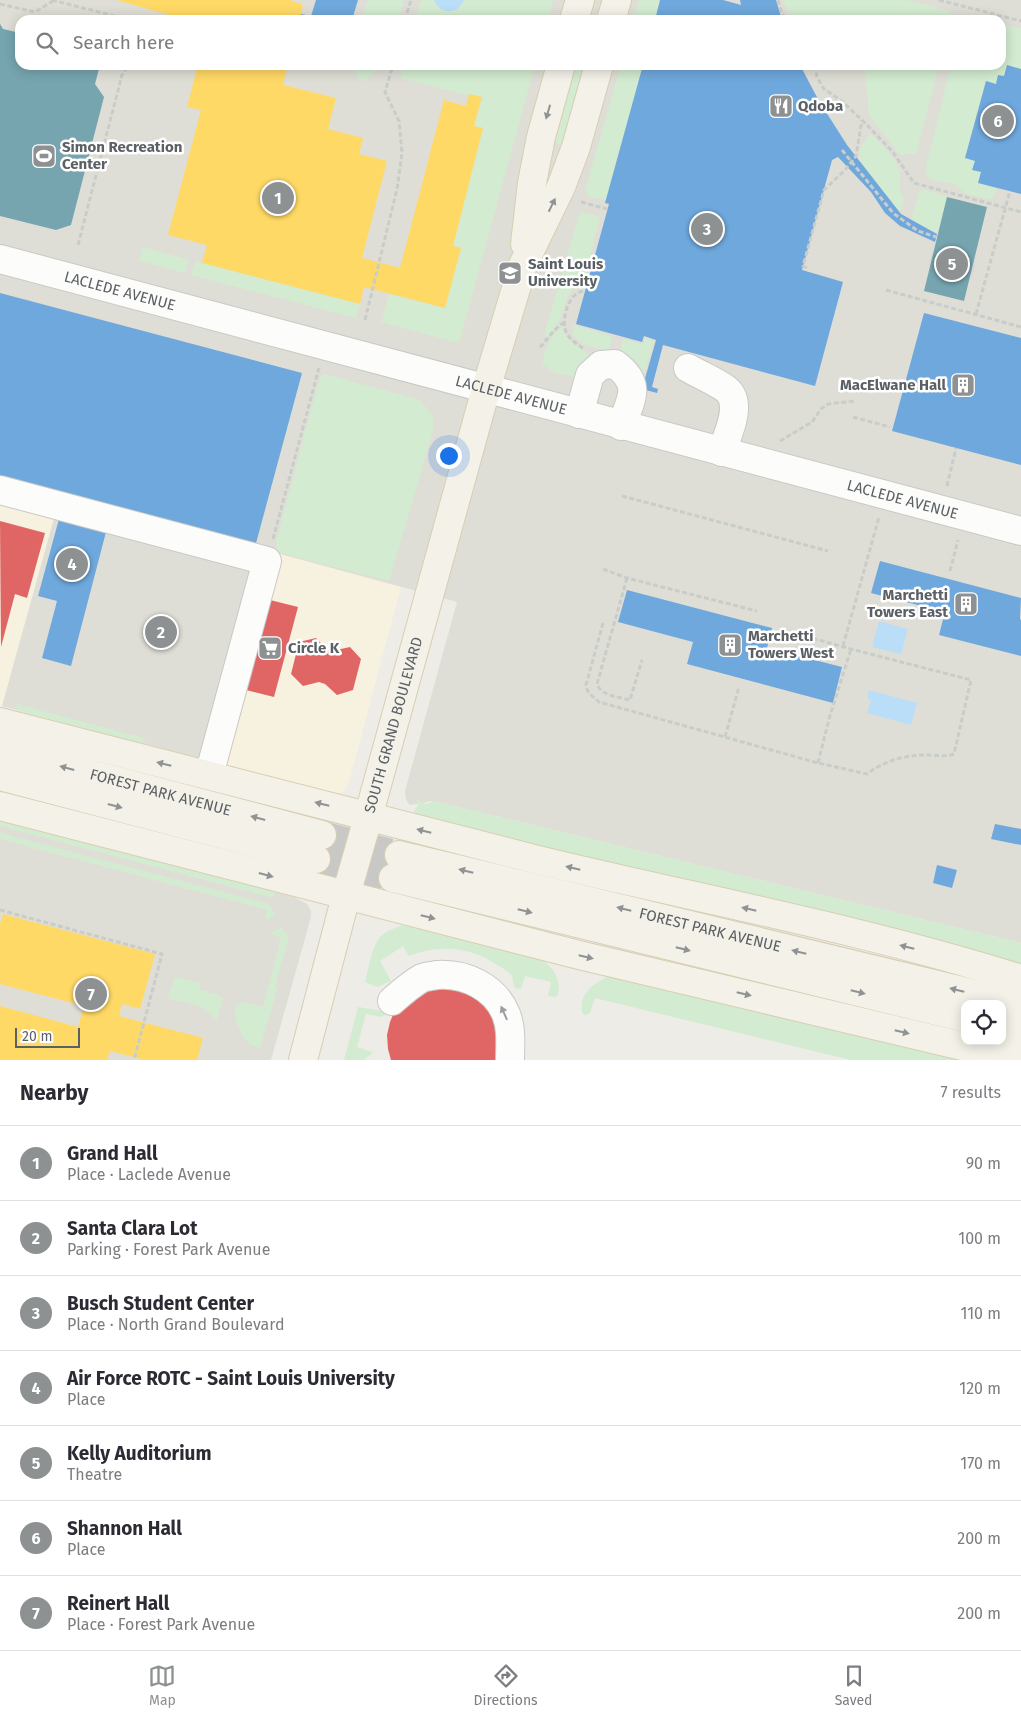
<!DOCTYPE html>
<html lang="en">
<head>
<meta charset="utf-8">
<style>
  :root { --surface:#fff; --page:#f2f2f3; --text:#2b2b33; --muted:#7c7c81; --line:#e1e1e2; --accent:#8e9192 }
  body { margin:0; font-family:"Fira Sans",sans-serif; background:var(--page); color:var(--text) }
  .controls { position:absolute; right:15px; bottom:15px; display:grid; overflow:hidden; border-radius:10px; box-shadow:0 2px 12px #0003 }
  .controls button { width:45px; height:45px; display:grid; place-items:center; padding:0; border:0; border-bottom:1px solid var(--line); background:var(--surface); color:var(--text); font:25px sans-serif }
  .scale { position:absolute; left:15px; bottom:12px; width:65px; box-sizing:border-box; padding-left:5px; border:2px solid #5b6065; border-top:0; font-size:14px; line-height:18px; white-space:nowrap; color:#5b6065; -webkit-text-stroke:4px #fff; paint-order:stroke }
  .you { position:absolute; left:448px; top:455px; width:18px; height:18px; margin:-12px; border:4px solid #fff; border-radius:50%; background:#1a73e8; box-shadow:0 0 0 8px #1a73e833 }
  .badge { display:grid; place-items:center; width:32px; height:32px; border-radius:50%; background:var(--accent); color:#fff; font-size:16px; font-weight:700 }
  .pin { position:absolute; translate:-50% -50%; border:2px solid #fff; box-shadow:0 1px 5px #0006 }
  .list { margin:0; padding:0; list-style:none }
  h2 { display:flex; justify-content:space-between; align-items:center; height:65px; margin:0; padding:0 20px; font-size:21px }
  h2 small { font-size:16px; font-weight:400; color:var(--muted) }
  .list li { display:grid; grid-template-columns:32px 1fr auto; gap:15px; align-items:center; box-sizing:border-box; height:75px; padding:0 20px; border-top:1px solid var(--line) }
  .list b { display:block; font-size:19px; white-space:nowrap }
  .list p { margin:0; font-size:16px; white-space:nowrap; color:var(--muted) }
  .list em { font-size:16px; font-style:normal; color:var(--muted) }
  .icon { flex:none; width:28px; height:28px; fill:none; stroke:currentColor; stroke-width:2; stroke-linecap:round; stroke-linejoin:round }
  .map { position:relative; flex:none; width:1021px; height:1060px; overflow:hidden }
  .search { position:absolute; background:var(--surface); box-shadow:0 2px 12px #0003; left:15px; right:15px; top:15px; height:55px; display:flex; align-items:center; gap:12px; box-sizing:border-box; padding:0 18px; border-radius:15px; color:var(--muted); font-size:19px }
  .sheet { height:590px; background:var(--surface) }
  nav { display:flex; justify-content:space-around; align-items:center; box-sizing:border-box; height:70px; border-top:1px solid var(--line); background:var(--surface); font-size:14px; color:var(--muted) }
  nav a { display:grid; justify-items:center; gap:2px }
  nav .on { color:var(--accent) }
  .map>svg:first-child { display:block }
</style>
</head>
<body>
<div class="map">
<svg width="1021" height="1060" viewBox="0 0 1021 1060">
  <rect width="100%" height="100%" fill="#edece6"/>
  <path fill="#f7f2df" d="M0 500 55 514 2 706H0Z
    M276 553 401 587 351 775 346 789 340 793H327L218 764Z"/>
  <path fill="#dfded6" fill-rule="evenodd" d="M0 0H1021V943L433 801 410 805 406 800 405 791 457 602 262 549 204 759 2 706 60 497 0 481ZM20 20H1001V65H20Z
    M0 819 294 897 307 904 311 911V917L271 1060H0Z"/>
  <path fill="#d3ebd0" d="M368 0H404L399 20H362Z
    M421 0H553L548 20H415Z
    M639 0H660L655 20H633Z
    M783 0H906L947 10 952 16 951 20H799L787 11Z
    M1001 24 1021 29V69L1007 66 1004 76 998 75 996 84 986 81 965 158 975 161 972 170 981 172 978 183 996 188 992 200 964 193 957 185 929 179 925 171 951 65H1001Z
    M351 65H380L366 81 360 80Z
    M404 65H535L459 343 381 322 389 294 445 308 461 248 453 246 483 128 474 126 482 97 469 94 468 95 400 78Z
    M573 65H586L564 144 562 145 553 142Z
    M621 65H643L606 200 590 197 585 191Z
    M862 65H939L916 154H906L901 156 869 115 865 70Z
    M870 133C879 142 898 159 900 172 901 183 896 187 904 199L900 213 859 160 860 149Z
    M922 190H926L947 197 937 234 911 220 919 192Z
    M580 212 600 217 583 285 573 289 567 298 560 319 550 335 546 338V329Z
    M143 247 189 260 185 273 139 261Z
    M195 261 360 304 356 318 191 275Z
    M574 325 612 336 609 350C594 348 580 346 572 333Z
    M562 327C569 346 581 345 590 356L575 377 553 372 543 364C542 352 553 333 562 327Z
    M645 338 654 341 644 375C639 362 633 356 620 351L623 339 643 344Z
    M324 374 420 400 433 416V431L389 581 277 552 276 542 320 377Z
    M16 704 147 739 140 743 19 711 17 708Z
    M414 796C421 802 425 807 433 801L1021 943V968L431 820 418 816 414 811 418 805Z
    M0 819 275 892 273 898 0 826Z
    M0 833 269 904 275 915 265 921 267 910 0 839Z
    M403 925 542 959C554 969 561 979 558 995L555 997 548 996 551 982 525 976 521 989 515 988C513 984 513 979 512 976 509 972 501 967 496 964 470 947 439 944 409 956L403 946 380 961 391 981 377 987 365 982C369 968 371 947 381 936 387 930 396 928 403 925Z
    M282 927 289 938 275 986 277 990 260 1048C243 1047 234 1021 235 1007L242 1002 263 1007 281 938 270 934Z
    M610 976 967 1060H851L595 998 590 1013 586 1015 583 1014C576 995 596 981 610 976Z
    M175 977 200 983V990L219 995 223 998 217 1020 203 1008 184 1001 170 1000 168 998Z
    M358 1007 382 1011 385 1013V1015L382 1017 366 1014 357 1047 372 1052V1054L363 1060H344Z"/>
  <path fill="#baddf8" d="M434 0H464C458 15 440 15 434 0Z
    M879 621 908 629 901 654 872 647Z
    M869 690 917 703 911 725 867 713 871 700 867 698Z"/>
  <path fill="#ffd966" d="M117 0H290L303 5 300 20H168L169 15Z
    M198 65H288L283 85 336 98 328 129 363 138 359 154 387 161 362 258 400 268 444 100 466 106 469 94 482 97 474 126 483 128 453 246 461 248 445 308 364 287 360 304 202 263 207 245 168 235 201 110 187 107Z
    M3 914 155 954 140 1009 122 1004 119 1016 203 1038 197 1060H145L110 1051 107 1060H0V1006L78 1027 84 1006 0 984V924Z"/>
  <path fill="#e06666" d="M0 521 45 533 27 598 15 594 1 647Z
    M266 599 298 607 274 697 242 689Z
    M316 638 328 650 332 651 350 647 361 659 353 690 337 695 325 684 319 682 303 686 291 674 299 642Z
    M424 984 483 992 495 1004 501 1060H391L388 1049 387 1035 390 1022 395 1010Z"/>
  <path fill="#6fa8dc" d="M316 0H358L352 20H300L301 14 311 16Z
    M660 0H723L741 5 740 0H776L782 20H655Z
    M643 65H800L819 101 847 145 901 214 937 234 935 242 900 226 885 213 871 192 838 157 832 160 802 270 843 282 815 386 663 345 652 387 658 389 657 393 642 389 656 340 644 336 642 342 576 324 609 204 605 203Z
    M1007 65 1021 69V194L978 183 981 172 972 170 975 161 965 158 986 81 996 84 998 75 1004 76Z
    M0 293 302 373 255 547 0 479Z
    M924 313 1021 338V465L892 431Z
    M59 519 106 532 71 666 42 658 57 601 38 596Z
    M880 561 1021 598 1020 619 1021 620V656L939 635 945 612 871 593Z
    M627 590 772 628 767 648 842 667 833 703 687 664 693 642 618 622Z
    M995 824 1021 829V845L991 839Z
    M937 865 957 870 952 888 933 883Z"/>
  <path fill="#76a5af" d="M0 24 3 29 20 33V65H100L95 84 104 97 71 225 56 230 0 216Z
    M947 197 987 207 964 301 924 291Z"/>
  <g fill="none" stroke-linecap="round" stroke-linejoin="round">
    <path stroke="#c8c9c6" stroke-width="28" stroke-dasharray="28 14" stroke-linecap="butt" d="M322 835 399 855
      M316 859 393 878"/>
    <g stroke="#c8c9c7" stroke-width="30">
      <g id="minor">
        <path id="s1" d="M0 259 1021 531"/>
        <path d="M688 368C700 375 715 381 726 389 744 403 727 435 722 452"/>
        <path d="M579 414 590 375 601 365 615 364C642 384 632 398 621 426"/>
        <path d="M0 490 267 561 209 775"/>
        <path d="M392 1001C401 993 411 984 422 978 427 976 432 976 437 975 465 973 495 987 506 1014 512 1029 510 1044 510 1060"/>
      </g>
    </g>
    <g stroke="#d7ceb2" stroke-width="30">
      <g id="major">
        <path d="M574 20 580 0"/>
        <path d="M611 20 617 0"/>
        <path d="M525 244 532 183 541 137 561 65"/>
        <path d="M0 722C179 768 358 815 538 860 699 899 863 929 1021 979"/>
        <path id="s2" d="M0 750 322 835"/>
        <path d="M0 776 316 859"/>
        <path d="M0 806 579 955 1021 1060"/>
        <path id="s3" d="M364 832 486 389 523 265 561 187 576 147 599 65"/>
        <path id="s4" d="M399 855 1021 1005"/>
        <path d="M393 878 965 1018"/>
        <path d="M1002 1028 1021 1032"/>
        <path d="M303 1060 350 881"/>
      </g>
    </g>
    <path stroke="#c8cdc9" stroke-width="3" stroke-dasharray="5 2.5" stroke-linecap="butt" d="M52 0 130 20
      M778 0 782 14 788 20
      M939 0 1021 21
      M0 4 35 12 53 1
      M405 20 411 0
      M815 65 817 77 824 89 843 102 866 124 892 151 914 183 1021 212
      M842 150 893 213 918 231 936 237
      M581 202 607 209
      M78 245 122 75 129 65
      M807 268 803 266 824 190 845 170 856 156 862 120
      M886 290 1021 327
      M583 291C568 294 561 319 566 332 569 339 578 345 584 349
      M976 314 1010 191
      M365 320 397 189 402 153 399 121 385 92 393 65
      M540 347C548 339 555 327 565 322
      M853 417 890 427
      M780 441 812 422 821 409 828 404 856 401
      M947 486 956 448
      M622 496 828 551
      M273 539 319 368
      M603 569 627 578 757 611
      M950 571 958 540
      M627 578 597 684C601 696 619 697 630 700L642 660
      M603 623 586 685C587 694 593 696 599 702L818 763 867 774C884 761 905 755 926 755 935 755 946 757 954 754L971 680 851 649 780 629
      M843 646 879 517
      M725 737 739 687
      M818 763 829 719 851 649
      M0 910 162 954 134 1060"/>
    <use href="#minor" stroke="#fcfcfb" stroke-width="28"/>
    <use href="#major" stroke="#f3f1e8" stroke-width="28"/>
    <g stroke="#d7ceb2" stroke-width="30" stroke-linecap="butt">
      <path id="major-bridge" d="M350 881 364 832"/>
    </g>
    <use href="#major-bridge" stroke="#f3f1e8" stroke-width="28"/>
  </g>
  <defs><path id="oneway-solid" d="M-6-.8H1V-3.2L6.5 0L1 3.2V.8H-6Z" transform="scale(1.25)"/></defs>
  <g fill="#909393">
    <use href="#oneway-solid" transform="translate(548 112) rotate(106)"/>
    <use href="#oneway-solid" transform="translate(552 205) rotate(-64)"/>
    <use href="#oneway-solid" transform="translate(164 764) rotate(-166)"/>
    <use href="#oneway-solid" transform="translate(67 768) rotate(-165)"/>
    <use href="#oneway-solid" transform="translate(322 804) rotate(-166)"/>
    <use href="#oneway-solid" transform="translate(115 806) rotate(15)"/>
    <use href="#oneway-solid" transform="translate(258 818) rotate(-165)"/>
    <use href="#oneway-solid" transform="translate(424 831) rotate(-166)"/>
    <use href="#oneway-solid" transform="translate(573 868) rotate(-167)"/>
    <use href="#oneway-solid" transform="translate(466 871) rotate(-166)"/>
    <use href="#oneway-solid" transform="translate(266 875) rotate(15)"/>
    <use href="#oneway-solid" transform="translate(624 909) rotate(-166)"/>
    <use href="#oneway-solid" transform="translate(749 909) rotate(-167)"/>
    <use href="#oneway-solid" transform="translate(525 911) rotate(14)"/>
    <use href="#oneway-solid" transform="translate(428 917) rotate(14)"/>
    <use href="#oneway-solid" transform="translate(907 947) rotate(-166)"/>
    <use href="#oneway-solid" transform="translate(683 949) rotate(14)"/>
    <use href="#oneway-solid" transform="translate(799 952) rotate(-166)"/>
    <use href="#oneway-solid" transform="translate(586 957) rotate(13)"/>
    <use href="#oneway-solid" transform="translate(957 990) rotate(-166)"/>
    <use href="#oneway-solid" transform="translate(858 992) rotate(14)"/>
    <use href="#oneway-solid" transform="translate(744 994) rotate(13)"/>
    <use href="#oneway-solid" transform="translate(902 1032) rotate(13)"/>
  </g>
  <use fill="#9b9ea1" href="#oneway-solid" transform="translate(504 1013) rotate(-114)"/>
  <defs>
    <g id="restaurant-square" transform="scale(1.25)"><rect x="-9" y="-9" width="18" height="18" rx="4" fill="#8e9192" stroke="#fff"/><path d="M-5-6h1v4h1v-4h1v4h1v-4h1v5L-1.5 .5V6h-2V.5L-5-1ZM5-6V6H3V1.5H1.5Q1.5-4 5-6Z" fill="#fff"/></g>
    <g id="stadium-square" transform="scale(1.25)"><rect x="-9" y="-9" width="18" height="18" rx="4" fill="#8e9192" stroke="#fff"/><path d="M0-5a6.5 5 0 1 0 0 10a6.5 5 0 1 0 0-10ZM-3.5-1.8h7v3.6h-7Z" fill="#fff"/></g>
    <g id="university-square" transform="scale(1.25)"><rect x="-9" y="-9" width="18" height="18" rx="4" fill="#8e9192" stroke="#fff"/><path d="M0-5L7-2L0 1L-7-2ZM-4 1L0 2.5L4 1V4Q0 6-4 4Z" fill="#fff"/></g>
    <g id="building-square" transform="scale(1.25)"><rect x="-9" y="-9" width="18" height="18" rx="4" fill="#8e9192" stroke="#fff"/><path d="M-4-6H4V6H1V3H-1V6H-4ZM-2.5-4.3h1.7v1.8h-1.7ZM.8-4.3h1.7v1.8H.8ZM-2.5-1h1.7V.8h-1.7ZM.8-1h1.7V.8H.8Z" fill="#fff"/></g>
    <g id="supermarket-square" transform="scale(1.25)"><rect x="-9" y="-9" width="18" height="18" rx="4" fill="#8e9192" stroke="#fff"/><path d="M-6-5.5h2.5l.6 2H6L4.5 2H-2.5L-4.4-4H-6ZM-1.5 3.2a1.3 1.3 0 1 0 .1 0ZM3 3.2a1.3 1.3 0 1 0 .1 0Z" fill="#fff"/></g>
  </defs>
  <g fill-rule="evenodd">
    <use href="#restaurant-square" x="781" y="106"/>
    <use href="#stadium-square" x="44" y="156"/>
    <use href="#university-square" x="510" y="273"/>
    <use href="#building-square" x="963" y="385"/>
    <use href="#building-square" x="966" y="604"/>
    <use href="#building-square" x="730" y="645"/>
    <use href="#supermarket-square" x="270" y="648"/>
  </g>
  <g text-anchor="middle" dominant-baseline="central" stroke-width="5" stroke-linejoin="round" paint-order="stroke">
    <g font-size="15" font-weight="bold" fill="#5b6065" stroke="#fff" text-anchor="start">
      <text x="798" y="106">Qdoba</text>
      <text x="62" y="147">Simon Recreation<tspan x="62" dy="17">Center</tspan></text>
      <text x="528" y="264">Saint Louis<tspan x="528" dy="17">University</tspan></text>
      <text x="946" y="385" text-anchor="end">MacElwane Hall</text>
      <text x="948" y="595" text-anchor="end">Marchetti<tspan x="948" dy="17">Towers East</tspan></text>
      <text x="748" y="636">Marchetti<tspan x="748" dy="17">Towers West</tspan></text>
      <text x="288" y="648">Circle K</text>
    </g>
    <g font-size="15" fill="#5b6065" stroke="#fff">
      <text stroke="none"><textPath href="#s1" startOffset="124">LACLEDE AVENUE</textPath></text>
      <text stroke="none"><textPath href="#s1" startOffset="529">LACLEDE AVENUE</textPath></text>
      <text stroke="none"><textPath href="#s1" startOffset="934">LACLEDE AVENUE</textPath></text>
      <text stroke="none"><textPath href="#s3" startOffset="111">SOUTH GRAND BOULEVARD</textPath></text>
      <text stroke="none"><textPath href="#s2" startOffset="166">FOREST PARK AVENUE</textPath></text>
      <text stroke="none"><textPath href="#s4" startOffset="320">FOREST PARK AVENUE</textPath></text>
    </g>
  </g>
</svg>
<div class="controls">
<button><svg class="icon" aria-label="locate" viewBox="0 0 24 24"><circle cx="12" cy="12" r="6"/><path d="M12 2v4M12 18v4M2 12h4M18 12h4"/></svg></button>
</div>
<div class="scale">20 m</div>
<div class="you"></div>
<div class="pin badge" style="left:278px;top:198px">1</div>
<div class="pin badge" style="left:161px;top:632px">2</div>
<div class="pin badge" style="left:707px;top:229px">3</div>
<div class="pin badge" style="left:72px;top:564px">4</div>
<div class="pin badge" style="left:952px;top:264px">5</div>
<div class="pin badge" style="left:998px;top:121px">6</div>
<div class="pin badge" style="left:91px;top:994px">7</div>
<div class="search"><svg class="icon" aria-label="search" viewBox="0 0 24 24"><circle cx="10" cy="10" r="6"/><path d="M15 15l6 6"/></svg>Search here</div>
</div>
<section class="sheet">
<h2>Nearby<small>7 results</small></h2>
<ul class="list">
<li><span class="badge">1</span><div><b>Grand Hall</b><p>Place · Laclede Avenue</p></div><em>90 m</em></li>
<li><span class="badge">2</span><div><b>Santa Clara Lot</b><p>Parking · Forest Park Avenue</p></div><em>100 m</em></li>
<li><span class="badge">3</span><div><b>Busch Student Center</b><p>Place · North Grand Boulevard</p></div><em>110 m</em></li>
<li><span class="badge">4</span><div><b>Air Force ROTC - Saint Louis University</b><p>Place</p></div><em>120 m</em></li>
<li><span class="badge">5</span><div><b>Kelly Auditorium</b><p>Theatre</p></div><em>170 m</em></li>
<li><span class="badge">6</span><div><b>Shannon Hall</b><p>Place</p></div><em>200 m</em></li>
<li><span class="badge">7</span><div><b>Reinert Hall</b><p>Place · Forest Park Avenue</p></div><em>200 m</em></li>
</ul>
</section>
<nav>
<a class="on"><svg class="icon" aria-label="map" viewBox="0 0 24 24"><path d="M3 6l6-2 6 2 6-2v14l-6 2-6-2-6 2zM9 4v14M15 6v14"/></svg>Map</a>
<a><svg class="icon" aria-label="directions" viewBox="0 0 24 24"><path d="M12 3l9 9-9 9-9-9zM9 14v-3h6M13 9l2 2-2 2"/></svg>Directions</a>
<a><svg class="icon" aria-label="saved" viewBox="0 0 24 24"><path d="M7 4h10v16l-5-4-5 4z"/></svg>Saved</a>
</nav>
</body>
</html>
